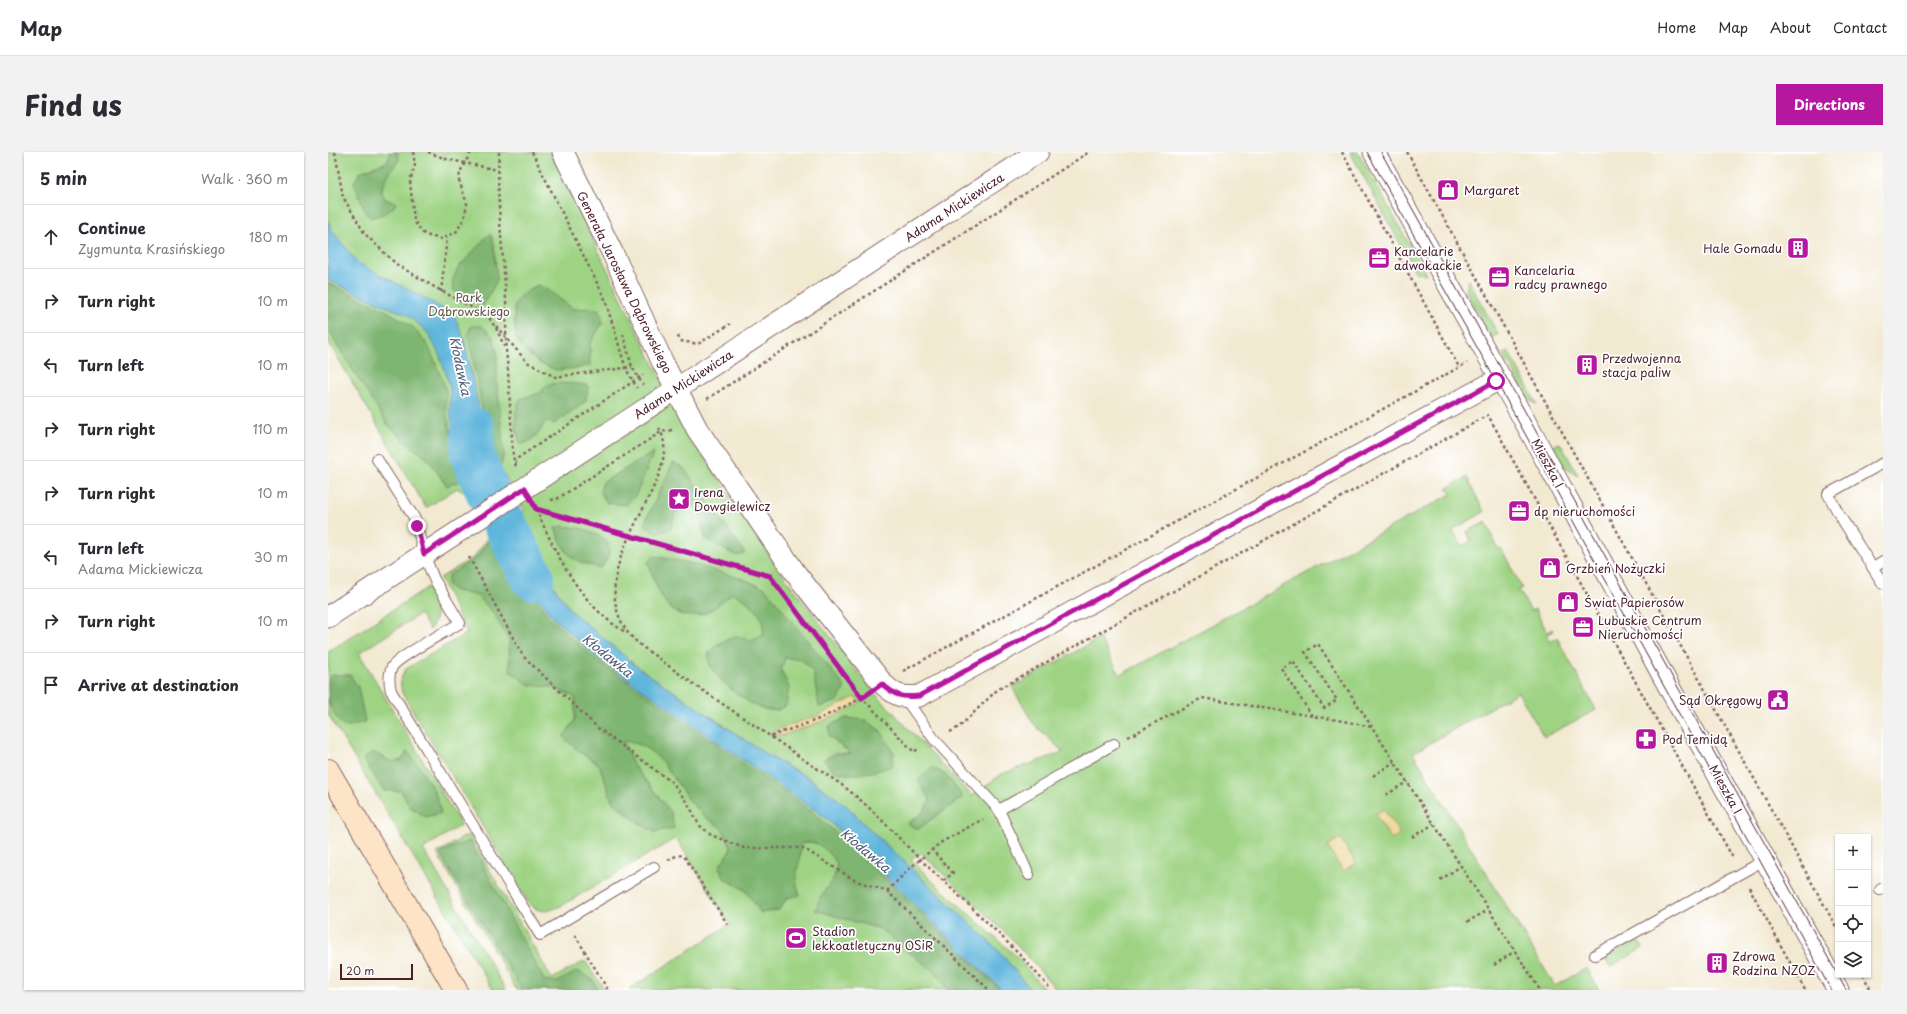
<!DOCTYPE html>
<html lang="en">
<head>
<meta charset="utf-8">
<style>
  :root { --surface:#fff; --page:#f2f2f3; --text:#2b2b33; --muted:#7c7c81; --line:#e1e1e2; --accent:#b5179e }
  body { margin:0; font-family:"Playpen Sans",sans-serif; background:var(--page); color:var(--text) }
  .controls { position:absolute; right:12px; bottom:12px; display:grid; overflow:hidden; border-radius:0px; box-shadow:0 1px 3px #0004 }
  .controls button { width:36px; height:36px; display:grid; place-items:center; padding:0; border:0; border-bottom:1px solid var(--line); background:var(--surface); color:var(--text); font:20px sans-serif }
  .scale { position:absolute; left:12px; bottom:10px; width:73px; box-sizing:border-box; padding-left:4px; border:2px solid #4a1f2b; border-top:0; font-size:11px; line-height:14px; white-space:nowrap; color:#4a1f2b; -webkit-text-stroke:3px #fff; paint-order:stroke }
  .stop { position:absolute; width:12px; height:12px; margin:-9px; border:3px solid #b5179e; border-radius:50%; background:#fff }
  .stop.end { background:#b5179e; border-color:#fff; box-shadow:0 1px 4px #0008 }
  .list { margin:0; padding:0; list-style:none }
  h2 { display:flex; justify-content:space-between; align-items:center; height:52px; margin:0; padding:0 16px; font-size:17px }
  h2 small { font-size:13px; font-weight:400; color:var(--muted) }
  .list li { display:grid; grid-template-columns:26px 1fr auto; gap:12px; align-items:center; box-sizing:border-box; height:64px; padding:0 16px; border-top:1px solid var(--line) }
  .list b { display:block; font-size:15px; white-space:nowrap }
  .list p { margin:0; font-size:13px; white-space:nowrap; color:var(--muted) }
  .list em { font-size:13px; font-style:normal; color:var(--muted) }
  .icon { flex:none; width:22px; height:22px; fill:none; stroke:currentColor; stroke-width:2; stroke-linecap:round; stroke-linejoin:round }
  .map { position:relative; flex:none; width:1555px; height:838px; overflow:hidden; border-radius:0px }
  header { display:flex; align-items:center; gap:24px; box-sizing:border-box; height:56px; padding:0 20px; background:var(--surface); border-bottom:1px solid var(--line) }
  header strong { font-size:19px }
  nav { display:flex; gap:22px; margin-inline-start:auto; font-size:14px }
  .intro { display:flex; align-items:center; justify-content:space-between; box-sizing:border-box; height:96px; padding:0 24px }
  h1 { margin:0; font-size:28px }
  .button { padding:10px 18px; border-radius:0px; background:var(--accent); color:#fff; font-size:14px; font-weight:700 }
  main { display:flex; gap:24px; padding:0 24px }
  aside { flex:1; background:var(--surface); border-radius:0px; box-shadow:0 1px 3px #0004 }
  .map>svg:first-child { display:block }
</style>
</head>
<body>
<header>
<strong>Map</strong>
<nav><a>Home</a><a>Map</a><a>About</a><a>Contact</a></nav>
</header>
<div class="intro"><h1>Find us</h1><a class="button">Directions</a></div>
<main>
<aside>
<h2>5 min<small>Walk · 360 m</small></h2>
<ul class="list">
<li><svg class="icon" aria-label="ahead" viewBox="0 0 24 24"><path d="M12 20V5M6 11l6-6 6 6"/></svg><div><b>Continue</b><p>Zygmunta Krasińskiego</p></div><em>180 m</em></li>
<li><svg class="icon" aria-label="right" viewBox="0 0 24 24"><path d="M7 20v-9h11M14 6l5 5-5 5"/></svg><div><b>Turn right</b></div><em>10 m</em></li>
<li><svg class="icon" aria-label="left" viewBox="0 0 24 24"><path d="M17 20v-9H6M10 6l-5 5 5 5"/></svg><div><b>Turn left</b></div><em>10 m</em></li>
<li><svg class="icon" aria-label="right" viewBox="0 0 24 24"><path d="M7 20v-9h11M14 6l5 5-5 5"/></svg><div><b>Turn right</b></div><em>110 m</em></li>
<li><svg class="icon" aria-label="right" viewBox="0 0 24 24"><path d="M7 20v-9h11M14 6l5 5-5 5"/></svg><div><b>Turn right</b></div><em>10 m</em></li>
<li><svg class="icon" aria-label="left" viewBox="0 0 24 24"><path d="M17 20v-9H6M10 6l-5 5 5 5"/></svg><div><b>Turn left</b><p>Adama Mickiewicza</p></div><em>30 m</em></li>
<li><svg class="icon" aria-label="right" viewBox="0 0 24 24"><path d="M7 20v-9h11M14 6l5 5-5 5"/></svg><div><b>Turn right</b></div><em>10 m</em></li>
<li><svg class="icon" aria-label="arrive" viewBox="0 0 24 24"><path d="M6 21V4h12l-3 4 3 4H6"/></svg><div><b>Arrive at destination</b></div></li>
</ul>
</aside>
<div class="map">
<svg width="1555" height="838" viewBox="0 0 1555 838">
  <rect width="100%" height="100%" fill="#fff"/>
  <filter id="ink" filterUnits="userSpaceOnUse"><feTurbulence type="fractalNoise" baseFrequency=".025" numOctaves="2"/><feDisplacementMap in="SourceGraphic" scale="8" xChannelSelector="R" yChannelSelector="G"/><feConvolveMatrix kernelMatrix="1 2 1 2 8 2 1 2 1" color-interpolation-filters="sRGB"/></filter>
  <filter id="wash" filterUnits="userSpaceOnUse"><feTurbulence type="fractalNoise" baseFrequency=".012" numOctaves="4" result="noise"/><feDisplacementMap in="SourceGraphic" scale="16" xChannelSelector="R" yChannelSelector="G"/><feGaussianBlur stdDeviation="0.9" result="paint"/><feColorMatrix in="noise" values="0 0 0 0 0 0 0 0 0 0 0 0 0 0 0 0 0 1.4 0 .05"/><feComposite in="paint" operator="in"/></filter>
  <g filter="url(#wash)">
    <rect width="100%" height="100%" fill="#f2e9d1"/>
    <path fill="#9ed383" stroke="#747957" d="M0 0H222L356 274 449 415 542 536 644 644 674 622 735 600 705 571 684 535 772 486 792 523 1123 342 1119 336 1139 325 1156 360 1125 378 1134 394 1143 389 1139 380 1158 370 1170 397 1173 396 1194 436 1191 438 1203 459 1207 457 1219 480 1224 477 1225 479 1218 483 1222 490 1229 486 1268 558 1216 585 1190 540 1085 601 1227 834 1259 816 1271 838H729L685 788 593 701 583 707 605 730 687 803 717 838H703L670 798 535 671 519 654 479 625 444 606 308 514 243 459 213 416 193 362 197 359 176 322 151 339 140 343 129 336 98 356 0 189Z
      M1022 0H1030L1098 122 1088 121 1077 99 1073 101 1071 97 1074 95Z
      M1140 128 1170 182 1164 186 1138 140Z
      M1180 199 1209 252 1200 248 1185 218 1174 203Z
      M1232 291 1250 323 1236 314 1224 294Z
      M164 381 223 464 272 508 498 666 674 838H300L402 772 348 686 233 754C220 759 214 762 202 753L74 541C72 531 72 525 78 517L139 481 112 426 146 405Z
      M100 435C111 447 111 465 102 478L92 462 31 501 133 673 95 697 178 838H165L0 562V500Z
      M141 682 224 827 257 809 277 838H189L109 701Z
      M1309 787 1315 796 1282 815 1277 806Z"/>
    <path fill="#7eb571" stroke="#646a4e" d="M69 0 71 8 58 26 53 39 57 47 68 51C64 60 52 63 43 66L37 60 26 30 32 20 59 10 62 1Z
      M161 82 163 83 166 93 169 128 155 154 126 139 124 129 130 116Z
      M0 131 59 159 85 175 100 193 118 237V260L126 294 136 315 137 327 119 334 100 307 81 293 59 272 6 188 0 176Z
      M209 133 219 137 245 157 263 156 272 158 275 171 262 191V213L252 216 229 218 213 212 200 202 188 187 186 155 191 145Z
      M143 174H154L165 185 169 199V231L176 302 173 314H166L159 307 157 294 154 256 140 182Z
      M230 231 252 232 261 234 257 250 226 272 217 269C213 282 204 289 192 293 188 276 184 264 192 247L212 241 219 233Z
      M326 300 308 343 298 353 279 351 272 340 275 330Z
      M345 311 355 315 417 401 409 404 378 388C373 376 376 366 369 355L356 353 347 362 342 377 328 381 316 372Z
      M236 374 256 377 279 388 282 402 273 416C243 409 238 405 227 376Z
      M164 384 221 466 267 507 483 659 520 691 672 838H620L610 823 552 777 487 758 493 744 506 726 509 711C498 699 490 685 472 692 474 713 463 721 472 743L459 746 451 758 433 761 417 738 397 727 391 715 403 697C395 668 386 676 369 657 345 632 335 592 295 589L305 613 343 660 346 676 326 680 307 668 284 649 271 612 253 601 235 585 247 568V545L224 535 201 533 182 519 181 488 166 462 150 444 125 438 119 432 120 424 149 405Z
      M326 404 362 411 415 427 437 436 517 535 510 549 491 555 485 520 473 507 457 506 453 517 461 536 458 554C455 555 452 557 450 558 430 563 390 530 382 513 380 510 381 505 381 501L388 493 407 484 424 488 435 484C438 462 422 450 405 441 397 446 385 458 378 461 339 474 330 439 320 410Z
      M4 523H22L30 535 37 570 16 575C0 555 0 553 0 527Z
      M518 566 537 568 553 579 566 601 564 614C547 620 524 626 507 619 503 617 499 611 495 608L508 601 523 602 501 584 502 573Z
      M79 599C94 618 109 637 113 661L98 665 82 655 73 639H56L35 607 45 600 64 610 74 608Z
      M603 615 618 623 635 645 590 677 579 672 595 660 602 648 590 628Z
      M142 689 216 828 229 830 250 819 265 828 270 838H194L112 702 122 696Z"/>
    <path fill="#eeda9e" stroke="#9c7c64" d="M527 545 532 551 500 567 453 584 445 579 489 564Z
      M1056 657 1072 682 1063 687 1047 662Z
      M1012 686 1028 711 1015 719 999 694Z"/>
    <path fill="#5fb5dc" stroke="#546a84" d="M0 69 5 80 30 111 106 151 127 165 136 187 152 261 154 299 158 314 167 328 151 339 132 300 122 262V235L112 204 100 181 80 163 48 150 0 128Z
      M193 362 213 416 243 459 308 514 444 606 479 625 519 654 535 671 670 798 703 838H674L498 666 272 508 223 464 164 381Z"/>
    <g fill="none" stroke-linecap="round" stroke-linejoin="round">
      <path stroke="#5fb5dc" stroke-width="44" d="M145 277 144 302 161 343 205 426"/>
    </g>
  </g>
  <g filter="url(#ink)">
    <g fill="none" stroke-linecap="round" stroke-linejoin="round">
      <g stroke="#856665" stroke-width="12">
        <path id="lane" d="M49 307 87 367 96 402 106 427 132 471C119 479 70 505 64 515 60 523 61 531 63 539L212 783 326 715
          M1555 311 1500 342 1512 364 1555 432
          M1545 415 1555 409
          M576 545 606 587 671 658 786 592
          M671 658 701 723
          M1552 738 1555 736
          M1267 803 1438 707"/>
      </g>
      <g stroke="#856665" stroke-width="23">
        <path id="street" d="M235 0 285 102 335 211 369 277 468 422 555 532C568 544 573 546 591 544L1173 226
          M1046 0 1204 282 1346 544 1510 838
          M0 465 710 0"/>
      </g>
      <g stroke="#856665" stroke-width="24">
        <path id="secondary" d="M0 618 128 838"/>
      </g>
      <path stroke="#856665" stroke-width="2.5" stroke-dasharray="3 3" stroke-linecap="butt" d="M7 0 15 45 37 82 68 112 108 136 160 164 169 178 178 198 180 218 185 304 188 315
        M85 0 87 13 82 29 86 69 95 81 101 84 114 87 128 80 136 67 139 52 131 28 132 20 143 0
        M100 0 118 7 170 18
        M171 0C168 49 175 98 178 148 179 164 177 181 179 197
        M204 0 277 147 298 217 309 236
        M1014 0 1131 215
        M1079 0 1510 778
        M113 140 119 86
        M168 174 199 210 227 225 304 215
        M295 182 304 215 315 233
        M350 184 352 189 370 192 402 172
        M379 247 761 0
        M331 276C360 326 257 403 295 473 304 490 324 501 338 512 385 547 435 578 482 612 496 621 511 630 524 641 549 661 570 686 594 709 638 751 684 791 723 838
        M187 312 190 306 315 223
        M223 348 229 347 333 280 344 278
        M208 357 442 424
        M208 357C229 404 253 455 299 481
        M141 405 195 504 270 576 345 631 362 655 371 673 383 683 416 696H475L528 729 559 739 661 838
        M575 519 1139 211
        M537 549 586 600 591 596
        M984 564 953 516 965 509 996 556 1009 548 977 500 990 492 1044 575
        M622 580 631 575 669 538 1160 263 1405 706
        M443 584 491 567 536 545
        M800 585 874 546 1015 569 1044 575 1212 838
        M1045 624 1066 610
        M1058 643 1079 630
        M1084 685 1106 672
        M603 697 625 721 615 729
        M340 708 350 703 356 704 400 773
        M1112 728 1133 714
        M1421 735 1477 838
        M559 739 582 716 612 691 655 667
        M1540 757H1541
        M1139 770 1160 758
        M247 783 280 838
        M1166 813 1187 799
        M1535 823 1543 838"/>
      <use href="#lane" stroke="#fff" stroke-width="10"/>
      <use href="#street" stroke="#fff" stroke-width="21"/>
      <use href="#secondary" stroke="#fee4c6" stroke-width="22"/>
      <path stroke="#4a1f2b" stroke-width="1" d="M1039 0 1168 229 1503 838
        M1053 0 1518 838"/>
    </g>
  </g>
  <g fill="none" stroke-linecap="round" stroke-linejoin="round" filter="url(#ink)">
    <path stroke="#b5179e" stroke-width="5" d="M89 374 96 402 197 336 208 357 442 424 534 546 554 532C568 544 573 546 591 544L1168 229"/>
  </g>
  <defs>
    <g id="shop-square" transform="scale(1.15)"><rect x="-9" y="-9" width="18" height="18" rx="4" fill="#b5179e" stroke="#fff"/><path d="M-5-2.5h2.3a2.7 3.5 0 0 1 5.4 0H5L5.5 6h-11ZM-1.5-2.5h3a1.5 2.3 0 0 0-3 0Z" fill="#fff"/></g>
    <g id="building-square" transform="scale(1.15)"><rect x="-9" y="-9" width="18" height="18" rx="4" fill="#b5179e" stroke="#fff"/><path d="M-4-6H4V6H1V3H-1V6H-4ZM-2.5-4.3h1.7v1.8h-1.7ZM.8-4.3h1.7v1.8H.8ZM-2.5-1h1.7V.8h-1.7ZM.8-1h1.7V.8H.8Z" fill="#fff"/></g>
    <g id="office-square" transform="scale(1.15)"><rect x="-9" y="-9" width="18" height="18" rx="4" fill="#b5179e" stroke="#fff"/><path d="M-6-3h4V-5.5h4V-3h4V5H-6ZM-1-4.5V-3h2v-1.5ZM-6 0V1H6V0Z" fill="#fff"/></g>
    <g id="sight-square" transform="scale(1.15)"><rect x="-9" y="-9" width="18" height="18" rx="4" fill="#b5179e" stroke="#fff"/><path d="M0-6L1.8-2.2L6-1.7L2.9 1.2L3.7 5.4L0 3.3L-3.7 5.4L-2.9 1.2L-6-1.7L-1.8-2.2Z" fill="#fff"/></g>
    <g id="civic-square" transform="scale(1.15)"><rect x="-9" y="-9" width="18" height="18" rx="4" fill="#b5179e" stroke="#fff"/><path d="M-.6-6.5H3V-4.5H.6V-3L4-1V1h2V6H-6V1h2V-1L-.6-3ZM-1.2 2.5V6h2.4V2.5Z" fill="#fff"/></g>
    <g id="pharmacy-square" transform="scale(1.15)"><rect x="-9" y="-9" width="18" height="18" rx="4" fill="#b5179e" stroke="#fff"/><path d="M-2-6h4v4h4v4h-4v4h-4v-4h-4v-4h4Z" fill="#fff"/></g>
    <g id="stadium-square" transform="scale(1.15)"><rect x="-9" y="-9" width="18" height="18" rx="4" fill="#b5179e" stroke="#fff"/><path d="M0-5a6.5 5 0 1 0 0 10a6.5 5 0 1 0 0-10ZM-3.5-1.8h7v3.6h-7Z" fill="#fff"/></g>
  </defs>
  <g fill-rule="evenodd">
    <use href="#shop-square" x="1120" y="38"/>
    <use href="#building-square" x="1470" y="96"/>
    <use href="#office-square" x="1051" y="106"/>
    <use href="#office-square" x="1171" y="125"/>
    <use href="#building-square" x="1259" y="213"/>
    <use href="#sight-square" x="351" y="347"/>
    <use href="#office-square" x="1191" y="359"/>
    <use href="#shop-square" x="1222" y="416"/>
    <use href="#shop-square" x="1240" y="450"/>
    <use href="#office-square" x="1255" y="475"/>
    <use href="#civic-square" x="1450" y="548"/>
    <use href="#pharmacy-square" x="1318" y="587"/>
    <use href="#stadium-square" x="468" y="786"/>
    <use href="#building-square" x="1389" y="811"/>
  </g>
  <g text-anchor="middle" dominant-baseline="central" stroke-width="3.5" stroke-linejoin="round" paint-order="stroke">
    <g font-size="12" fill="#4a1f2b" stroke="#fff" text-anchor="start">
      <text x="1136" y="38">Margaret</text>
      <text x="1454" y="96" text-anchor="end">Hale Gomadu</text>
      <text x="1066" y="99">Kancelarie<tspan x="1066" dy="14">adwokackie</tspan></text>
      <text x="1186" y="118">Kancelaria<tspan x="1186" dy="14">radcy prawnego</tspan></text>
      <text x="1274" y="206">Przedwojenna<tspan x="1274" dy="14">stacja paliw</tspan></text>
      <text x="366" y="340">Irena<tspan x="366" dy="14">Dowgielewicz</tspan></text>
      <text x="1206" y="359">dp nieruchomości</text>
      <text x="1238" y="416">Grzbień Nożyczki</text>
      <text x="1256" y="450">Świat Papierosów</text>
      <text x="1270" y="468">Lubuskie Centrum<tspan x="1270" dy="14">Nieruchomości</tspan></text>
      <text x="1434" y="548" text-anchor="end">Sąd Okręgowy</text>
      <text x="1334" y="587">Pod Temidą</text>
      <text x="484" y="779">Stadion<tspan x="484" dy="14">lekkoatletyczny OSiR</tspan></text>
      <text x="1404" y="804">Zdrowa<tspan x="1404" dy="14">Rodzina NZOZ</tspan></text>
    </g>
    <g font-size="12" fill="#4a1f2b" stroke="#fff">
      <text transform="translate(626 55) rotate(-33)">Adama Mickiewicza</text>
      <text transform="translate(297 130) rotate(64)">Generała Jarosława Dąbrowskiego</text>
      <text transform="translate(355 232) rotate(-33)">Adama Mickiewicza</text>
      <text transform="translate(1220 311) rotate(62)">Mieszka I</text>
      <text transform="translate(1398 637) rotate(61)">Mieszka I</text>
    </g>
    <g font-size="12" fill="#635545" stroke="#fff">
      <text x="141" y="145">Park<tspan x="141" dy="14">Dąbrowskiego</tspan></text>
    </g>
    <g font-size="13" font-style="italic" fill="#525b72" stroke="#fff">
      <text transform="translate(133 214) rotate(78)">Kłodawka</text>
      <text transform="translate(280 503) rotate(39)">Kłodawka</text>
      <text transform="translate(538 698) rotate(40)">Kłodawka</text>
    </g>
  </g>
</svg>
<div class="controls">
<button>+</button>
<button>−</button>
<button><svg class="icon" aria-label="locate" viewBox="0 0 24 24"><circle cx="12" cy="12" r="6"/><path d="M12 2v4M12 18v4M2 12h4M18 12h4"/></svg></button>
<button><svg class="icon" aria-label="layers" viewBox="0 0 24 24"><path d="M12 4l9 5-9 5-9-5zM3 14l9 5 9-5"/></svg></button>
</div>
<div class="scale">20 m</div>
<div class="stop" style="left:1168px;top:229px"></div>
<div class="stop end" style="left:89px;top:374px"></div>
</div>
</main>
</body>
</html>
